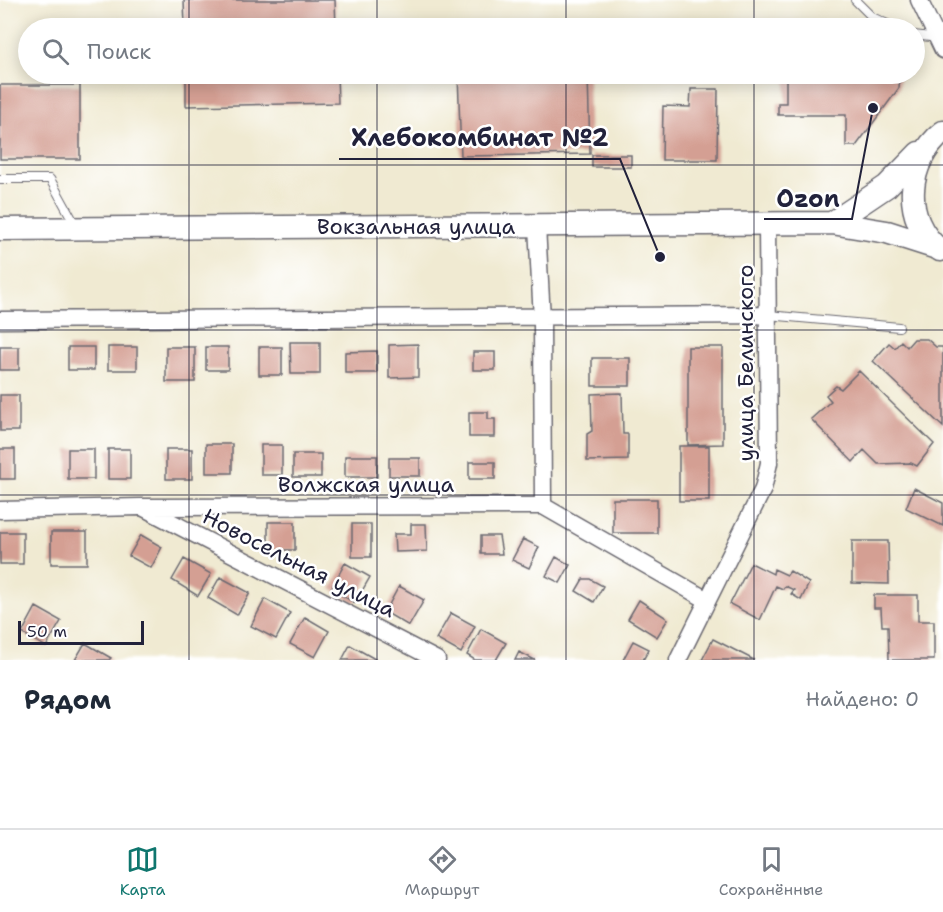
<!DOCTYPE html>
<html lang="ru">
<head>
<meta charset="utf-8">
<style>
  :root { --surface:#fff; --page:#f2f2f3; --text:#1f2937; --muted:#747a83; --line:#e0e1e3; --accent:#0f766e }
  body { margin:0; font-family:"Shantell Sans",sans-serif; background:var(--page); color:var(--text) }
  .scale { position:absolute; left:18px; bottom:15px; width:126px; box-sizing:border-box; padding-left:6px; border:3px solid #22223b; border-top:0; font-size:16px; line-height:21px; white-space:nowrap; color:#22223b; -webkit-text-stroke:4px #fff; paint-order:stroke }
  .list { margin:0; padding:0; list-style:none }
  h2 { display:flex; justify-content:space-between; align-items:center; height:78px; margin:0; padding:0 24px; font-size:26px }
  h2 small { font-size:20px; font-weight:400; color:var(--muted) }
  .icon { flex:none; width:33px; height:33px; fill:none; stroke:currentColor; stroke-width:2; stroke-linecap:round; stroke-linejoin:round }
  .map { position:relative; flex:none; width:943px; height:660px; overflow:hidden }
  .search { position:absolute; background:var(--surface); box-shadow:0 3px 15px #0003; left:18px; right:18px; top:18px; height:66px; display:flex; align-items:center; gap:15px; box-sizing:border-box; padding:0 21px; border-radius:33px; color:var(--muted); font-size:22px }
  .sheet { height:168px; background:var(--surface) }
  nav { display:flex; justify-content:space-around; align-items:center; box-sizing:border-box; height:84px; border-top:2px solid var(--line); background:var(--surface); font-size:16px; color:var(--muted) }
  nav a { display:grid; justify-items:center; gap:3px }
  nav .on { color:var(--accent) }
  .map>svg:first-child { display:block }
</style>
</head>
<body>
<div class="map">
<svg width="943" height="660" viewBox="0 0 943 660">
  <rect width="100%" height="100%" fill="#fff"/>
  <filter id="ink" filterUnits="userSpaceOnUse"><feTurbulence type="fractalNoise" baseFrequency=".0167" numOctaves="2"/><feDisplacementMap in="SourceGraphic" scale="12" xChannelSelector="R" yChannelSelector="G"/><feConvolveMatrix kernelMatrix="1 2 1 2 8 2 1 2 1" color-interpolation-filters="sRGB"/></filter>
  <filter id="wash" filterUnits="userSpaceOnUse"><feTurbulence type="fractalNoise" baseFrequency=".008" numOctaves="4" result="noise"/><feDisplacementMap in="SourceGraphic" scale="24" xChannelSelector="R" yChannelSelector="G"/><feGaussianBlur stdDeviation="1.35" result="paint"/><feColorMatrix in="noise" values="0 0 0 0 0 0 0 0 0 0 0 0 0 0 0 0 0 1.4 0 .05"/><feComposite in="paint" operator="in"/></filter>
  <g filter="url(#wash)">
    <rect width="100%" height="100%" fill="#f0ead2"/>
    <g id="blocks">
      <path fill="#d49f93" d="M184 0H335L336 28H185Z
        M186 74H337L338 103 186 106Z
        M458 74H588L590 154 461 156Z
        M786 74H900L899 88 856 146H846V115H778V103H786Z
        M0 85H80V159H0Z
        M691 89H718L717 160H662L663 106 690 107Z
        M592 155H631V167H592Z
        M914 339H927L936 347H943V427L873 361 889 343 895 348 901 341 907 347Z
        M290 342H320V374H291Z
        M418 344V377L389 378V345Z
        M0 347H19V370H0Z
        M68 347H94V370H68Z
        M108 347H137V370H108Z
        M166 347H195V382H166Z
        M206 347H228V370H206Z
        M259 347H282V375H259Z
        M688 347H723V444L688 445Z
        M377 351V373H345V352Z
        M473 352H495V370H473Z
        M592 358H630V386H592Z
        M859 371 934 444 917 466 911 463 878 464 864 450 853 462 811 419 831 401 826 395 836 386 841 389Z
        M622 393 623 434H628V460L587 461V434L592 431 591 394Z
        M0 395H19V431H0Z
        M469 412H488V419H495V437H469Z
        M206 444H232V473H206Z
        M261 445H282V475H261Z
        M679 446H709V501H679Z
        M0 449H15V479H0Z
        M68 449H94V479H68Z
        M108 449H130V479H108Z
        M166 449H192V479H166Z
        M293 454H321V477H293Z
        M345 456H377V477H345Z
        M389 458H420V476H389Z
        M469 462H495V479H469Z
        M914 488 943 503V526L906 508Z
        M613 499H657V533H613Z
        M268 522H295V550H268Z
        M352 524H371V557H352Z
        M411 524H426L427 551 395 552 394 534H411Z
        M0 532H23V564H0Z
        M51 532H87V564H51Z
        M141 535 162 547 151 568 129 556Z
        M481 536H499L502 554H481Z
        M523 539 539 547 529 568 512 560Z
        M852 541H888L889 584 852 583Z
        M556 557 570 565 560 583 546 576Z
        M184 559 211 574 198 596 172 580Z
        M345 563 370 577 355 603 331 589Z
        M751 563 773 574 774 569 787 575 790 571 809 583 801 600 791 594 794 590 785 586 783 589 776 586 760 620 730 604Z
        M220 577 250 593 237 615 208 598Z
        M583 579H590L603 586 594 602 576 591Z
        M399 586 424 600 409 626 385 612Z
        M874 595H918V621H934V660H889L888 626H882L881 608H874Z
        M265 599 290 613 276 639 251 626Z
        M639 600 668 619 657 637 628 619Z
        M36 607 61 621 46 647 22 633Z
        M451 613 475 626 461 653 436 639Z
        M305 617 329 631 315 657 290 644Z
        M481 629 506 643 496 660H475L467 655Z
        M713 639 754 660H702Z
        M633 641 649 649 643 660H623Z
        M85 643 111 658 109 660H75Z
        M350 645 375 659 374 660H342Z
        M519 652 535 660H515Z"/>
    </g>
  </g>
  <g filter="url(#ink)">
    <use href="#blocks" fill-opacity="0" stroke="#6a6870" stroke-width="1.5"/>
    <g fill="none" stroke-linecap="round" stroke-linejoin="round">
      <g stroke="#6a6870" stroke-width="10">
        <path id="service" d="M855 0 872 17 896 28
          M914 35 938 38
          M0 179H50L76 226
          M768 315 899 327"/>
      </g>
      <g stroke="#6a6870" stroke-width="19">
        <path id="minor" d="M919 0 943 50
          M537 226 542 319 543 506
          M0 320 768 315
          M144 508 437 660
          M0 510 140 507 543 506 707 600
          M678 660 763 489 769 463 767 225"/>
      </g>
      <g stroke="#6a6870" stroke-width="25">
        <path id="secondary" d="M832 223 887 186 919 153
          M0 229 832 223 887 232 937 248
          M940 250C900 219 907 161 943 132"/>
      </g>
      <use href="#service" stroke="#fff" stroke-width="8"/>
      <use href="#minor" stroke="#fff" stroke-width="16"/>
      <use href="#secondary" stroke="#fff" stroke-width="22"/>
    </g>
  </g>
  <path fill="none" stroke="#22223b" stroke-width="1.5" stroke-opacity="0.55" d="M189 0V28M377 0V28M566 0V28M754 0V28M189 74V660M377 74V660M566 74V660M754 74V660M0 165H943M0 330H943M0 495H943"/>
  <g text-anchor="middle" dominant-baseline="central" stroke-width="5" stroke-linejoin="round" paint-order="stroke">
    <g font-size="22" fill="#22223b" stroke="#fff">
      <text x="416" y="226">Вокзальная улица</text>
      <text transform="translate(745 363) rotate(-90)">улица Белинского</text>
      <text x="366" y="484">Волжская улица</text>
      <text transform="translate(299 563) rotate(27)">Новосельная улица</text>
    </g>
  </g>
  <path fill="none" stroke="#22223b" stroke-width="2" d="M660 257L620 159H339M873 108L852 219H764"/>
  <g fill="#22223b" stroke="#fff" stroke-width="2">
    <circle cx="660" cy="257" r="6"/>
    <circle cx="873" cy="108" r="6"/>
  </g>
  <g font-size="24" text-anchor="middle" font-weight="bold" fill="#22223b" stroke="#fff" stroke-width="5" stroke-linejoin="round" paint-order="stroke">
    <text x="480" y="146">Хлебокомбинат №2</text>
    <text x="808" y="207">Ozon</text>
  </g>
</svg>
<div class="scale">50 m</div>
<div class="search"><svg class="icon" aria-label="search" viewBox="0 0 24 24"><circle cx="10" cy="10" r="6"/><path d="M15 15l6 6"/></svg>Поиск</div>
</div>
<section class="sheet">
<h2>Рядом<small>Найдено: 0</small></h2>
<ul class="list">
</ul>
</section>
<nav>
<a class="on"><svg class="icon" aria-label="map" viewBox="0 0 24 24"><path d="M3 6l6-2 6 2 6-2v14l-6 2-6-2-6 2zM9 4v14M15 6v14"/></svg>Карта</a>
<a><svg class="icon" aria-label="directions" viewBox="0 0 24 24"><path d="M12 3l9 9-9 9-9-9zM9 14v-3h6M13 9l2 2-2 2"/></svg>Маршрут</a>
<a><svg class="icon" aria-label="saved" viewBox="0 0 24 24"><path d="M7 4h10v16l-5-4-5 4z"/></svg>Сохранённые</a>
</nav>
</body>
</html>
